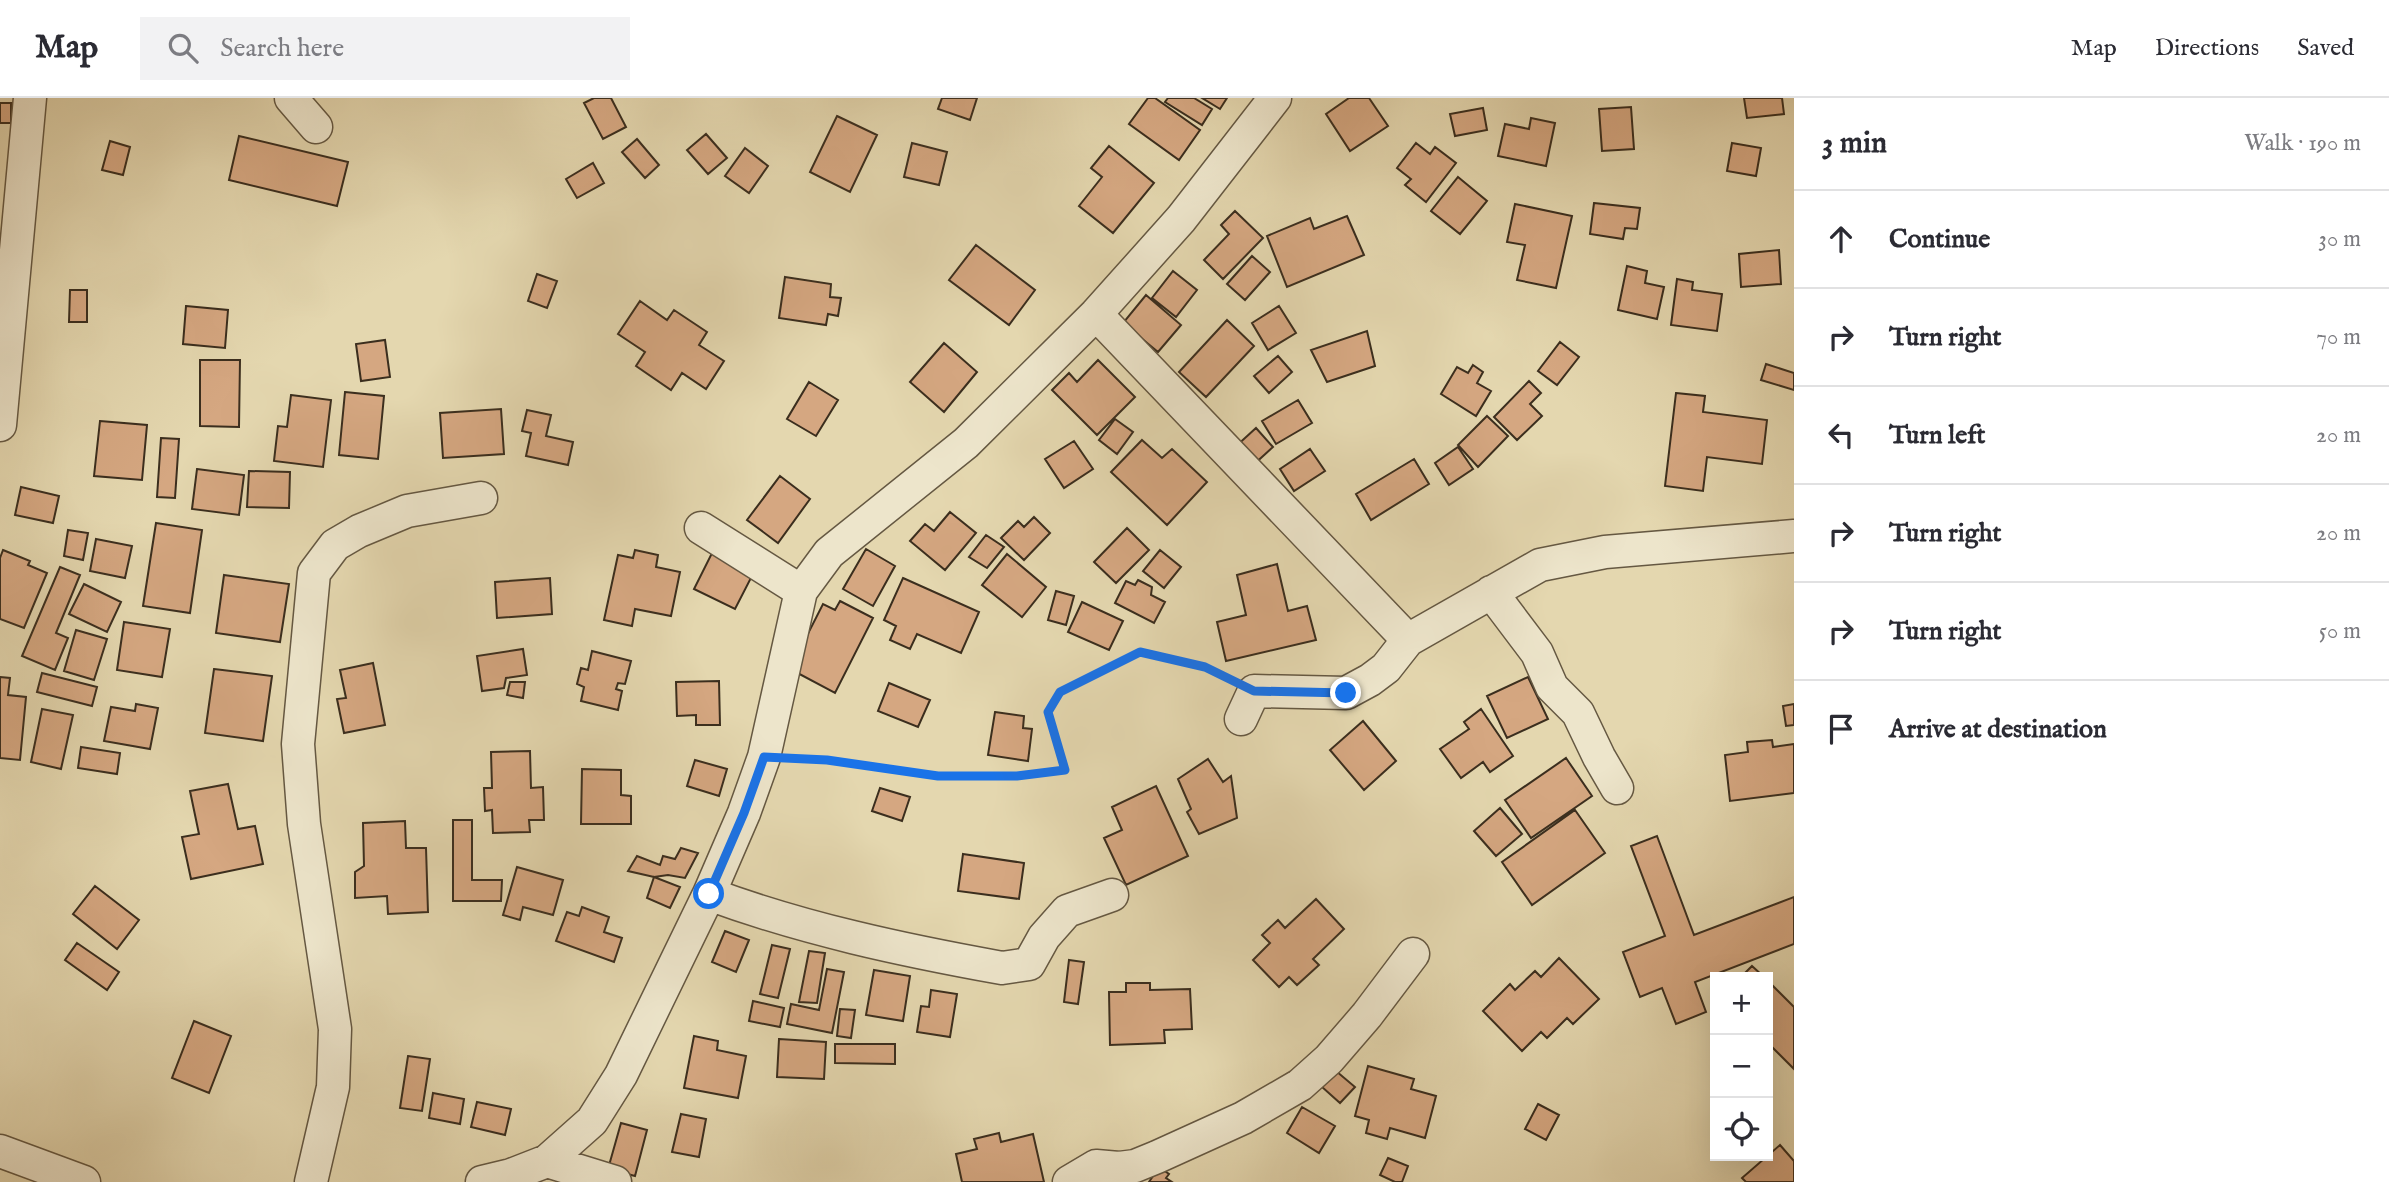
<!DOCTYPE html>
<html lang="en">
<head>
<meta charset="utf-8">
<style>
  :root { --surface:#fff; --page:#f2f2f3; --text:#2b2b33; --muted:#7c7c81; --line:#e1e1e2 }
  body { margin:0; font-family:"IM FELL English",serif; background:var(--page); color:var(--text) }
  .controls { position:absolute; right:21px; bottom:21px; display:grid; overflow:hidden; border-radius:0px; box-shadow:0 7px 28px #0002 }
  .controls button { width:63px; height:63px; display:grid; place-items:center; padding:0; border:0; border-bottom:2px solid var(--line); background:var(--surface); color:var(--text); font:35px sans-serif }
  .stop { position:absolute; width:21px; height:21px; margin:-16px; border:5px solid #1a73e8; border-radius:50%; background:#fff }
  .stop.end { background:#1a73e8; border-color:#fff; box-shadow:0 2px 7px #0008 }
  .list { margin:0; padding:0; list-style:none }
  h2 { display:flex; justify-content:space-between; align-items:center; height:91px; margin:0; padding:0 28px; font-size:30px }
  h2 small { font-size:23px; font-weight:400; color:var(--muted) }
  .list li { display:grid; grid-template-columns:46px 1fr auto; gap:21px; align-items:center; box-sizing:border-box; height:98px; padding:0 28px; border-top:2px solid var(--line) }
  .list b { display:block; font-size:26px; white-space:nowrap }
  .list em { font-size:23px; font-style:normal; color:var(--muted) }
  .icon { flex:none; width:38px; height:38px; fill:none; stroke:currentColor; stroke-width:2; stroke-linecap:round; stroke-linejoin:round }
  .map { position:relative; flex:none; width:1794px; height:1084px; overflow:hidden }
  header { display:flex; align-items:center; gap:42px; box-sizing:border-box; height:98px; padding:0 35px; background:var(--surface); border-bottom:2px solid var(--line) }
  header strong { font-size:33px }
  nav { display:flex; gap:38px; margin-inline-start:auto; font-size:24px }
  .search { width:490px; height:63px; background:var(--page); display:flex; align-items:center; gap:18px; box-sizing:border-box; padding:0 24px; border-radius:0px; color:var(--muted); font-size:26px }
  main { display:flex }
  aside { flex:1; background:var(--surface) }
  .map>svg:first-child { display:block }
</style>
</head>
<body>
<header>
<strong>Map</strong>
<div class="search"><svg class="icon" aria-label="search" viewBox="0 0 24 24"><circle cx="10" cy="10" r="6"/><path d="M15 15l6 6"/></svg>Search here</div>
<nav><a>Map</a><a>Directions</a><a>Saved</a></nav>
</header>
<main>
<div class="map">
<svg width="1794" height="1084" viewBox="0 0 1794 1084">
  <rect width="100%" height="100%" fill="#e4d7af"/>
  <filter id="stains"><feTurbulence type="fractalNoise" baseFrequency=".00286" numOctaves="4"/><feColorMatrix values="0 0 0 0 .2 0 0 0 0 .09 0 0 0 0 .02 0 0 0 .5 -.17"/></filter>
  <radialGradient id="worn" r=".72"><stop offset=".6" stop-color="#630" stop-opacity="0"/><stop offset="1" stop-color="#630" stop-opacity=".3"/></radialGradient>
  <path fill="#d5a781" stroke="#3b2e1e" stroke-width="2" d="M594 0H611L626 29 603 41 584 5Z
    M942 0H977L970 22 938 11Z
    M1148 0H1155L1200 32 1179 62 1129 26Z
    M1168 0H1194L1212 11 1202 27 1165 4Z
    M1202 0H1227L1220 11Z
    M1349 0H1369L1388 28 1350 53 1326 16Z
    M1744 0H1782L1784 16 1747 20Z
    M0 5H11V25H0Z
    M1631 9 1634 51 1602 53 1599 11Z
    M1483 10 1487 32 1455 38 1450 16Z
    M837 18 877 37 850 94 810 74Z
    M1531 20 1555 25 1546 68 1498 58 1505 26 1529 31Z
    M706 36 727 60 708 76 687 52Z
    M239 38 348 64 337 108 229 82Z
    M637 41 659 67 645 80 622 54Z
    M110 43 130 49 123 77 102 72Z
    M912 45 947 54 939 87 904 79Z
    M1416 45 1430 56 1435 49 1456 65 1426 104 1405 87 1411 81 1397 70Z
    M1732 45 1761 50 1756 78 1727 73Z
    M1109 48 1154 85 1113 135 1079 108 1102 79 1091 70Z
    M745 50 768 68 749 95 725 78Z
    M593 65 604 85 577 100 566 81Z
    M1458 79 1487 103 1460 136 1431 113Z
    M1594 105 1640 110 1637 131 1625 130 1623 141 1590 136Z
    M1515 106 1572 118 1556 190 1517 182 1525 147 1507 144Z
    M1235 113 1263 140 1223 181 1204 162 1229 136 1221 127Z
    M1347 118 1364 157 1287 189 1267 138 1310 120 1314 131Z
    M976 147 1035 192 1009 227 949 182Z
    M1779 152 1781 186 1741 189 1739 156Z
    M1252 158 1270 174 1245 202 1227 186Z
    M1627 168 1647 173 1645 185 1664 189 1657 221 1618 212Z
    M1173 173 1197 192 1176 219 1152 200Z
    M537 176 557 183 547 210 528 203Z
    M785 179 831 186 830 199 841 200 838 218 828 216 826 227 779 220Z
    M1677 181 1693 184 1692 192 1722 196 1717 233 1671 227Z
    M70 192H87V224H69Z
    M1146 197 1181 227 1158 254 1123 225Z
    M640 203 667 222 674 212 707 234 699 247 724 263 706 291 682 275 671 292 636 268 645 254 618 236Z
    M186 208 228 212 225 250 183 246Z
    M1279 208 1296 235 1268 252 1252 225Z
    M1227 222 1254 248 1206 299 1179 274Z
    M1367 233 1375 268 1327 284 1311 252Z
    M385 242 390 279 361 283 356 246Z
    M1560 244 1579 259 1557 287 1538 273Z
    M944 245 977 274 944 314 910 284Z
    M1278 258 1292 274 1269 295 1254 278Z
    M200 262H240L239 329 200 328Z
    M1098 262 1135 299 1097 337 1052 292 1069 275 1077 284Z
    M1766 266 1794 275V292L1761 282Z
    M1473 267 1483 274 1477 285 1491 293 1476 318 1441 296 1457 269 1468 275Z
    M1529 283 1541 295 1530 306 1542 318 1517 342 1494 319Z
    M809 284 838 302 816 338 787 321Z
    M345 294 384 298 378 361 339 357Z
    M1676 295 1705 298 1703 314 1767 322 1762 366 1707 359 1703 393 1665 388Z
    M291 297 331 302 323 369 274 363 278 328 287 329Z
    M1298 302 1312 325 1276 346 1262 323Z
    M501 311 504 356 443 360 440 315Z
    M527 312 551 317 546 338 573 344 568 367 526 358 531 335 522 333Z
    M1487 318 1508 338 1478 369 1458 347Z
    M1115 321 1133 334 1117 356 1099 342Z
    M100 323 147 327 142 382 94 378Z
    M1256 330 1273 349 1251 369 1234 350Z
    M161 340 179 341 175 400 157 399Z
    M1142 342 1162 360 1172 351 1207 384 1167 427 1111 374Z
    M1074 343 1093 371 1064 390 1045 361Z
    M1458 349 1473 371 1449 387 1435 365Z
    M1310 351 1325 373 1294 393 1280 371Z
    M1414 361 1429 386 1371 422 1356 396Z
    M197 371 244 377 239 417 192 411Z
    M249 373 290 374 289 410 247 409Z
    M780 378 810 401 778 445 747 422Z
    M21 389 59 398 53 425 15 417Z
    M950 414 976 435 945 472 910 443 925 426 934 433Z
    M1034 419 1050 435 1024 462 1001 440 1018 423 1024 429Z
    M156 425 202 432 190 515 143 508Z
    M1127 430 1149 452 1116 485 1094 464Z
    M68 432 88 435 83 462 64 458Z
    M986 437 1004 449 987 470 969 459Z
    M96 441 132 448 125 480 90 473Z
    M866 451 895 468 873 508 843 491Z
    M3 452 30 463 28 467 47 475 24 530 0 521V460Z
    M635 452 658 457 656 469 680 474 671 518 635 511 632 528 604 522 618 457 633 460Z
    M1160 452 1181 469 1164 490 1143 473Z
    M713 453 754 474 735 511 694 491Z
    M1007 456 1046 489 1022 519 982 487Z
    M1277 466 1288 513 1307 508 1316 542 1226 563 1217 524 1246 517 1237 477Z
    M60 469 80 477 56 535 68 540 55 572 22 558Z
    M224 477 289 486 280 544 216 535Z
    M550 480 552 516 497 520 495 484Z
    M903 480 979 514 961 555 917 536 910 551 890 542 896 528 884 522Z
    M1138 482 1152 489 1151 497 1165 504 1154 525 1115 505 1126 483 1135 487Z
    M84 486 121 504 107 534 69 516Z
    M1056 493 1074 498 1066 527 1048 522Z
    M840 503 873 520 835 595 790 571 823 506 835 512Z
    M1082 504 1123 523 1109 552 1068 534Z
    M124 524 170 531 162 579 117 572Z
    M76 532 107 541 94 582 64 573Z
    M523 551 527 577 506 580 504 590 482 593 477 558Z
    M592 553 631 563 625 586 618 585 616 591 622 593 618 612 581 603 584 589 577 586 581 570 588 572Z
    M373 565 385 627 344 635 337 601 346 600 340 572Z
    M214 571 272 578 263 643 205 635Z
    M42 575 97 589 92 608 37 594Z
    M0 579 10 580 8 597 26 599 20 662 0 660Z
    M1528 579 1548 621 1507 640 1487 598Z
    M719 583 720 627H696V617L677 618 676 584Z
    M510 584H525L523 600 507 597Z
    M889 585 930 602 918 629 878 613Z
    M136 606 158 610 150 651 104 643 111 609 135 613Z
    M1794 606V627L1786 628 1783 608Z
    M42 611 73 617 61 671 31 664Z
    M1481 611 1513 658 1490 674 1483 664 1461 680 1440 651 1469 631 1464 624Z
    M995 614 1024 618 1023 630 1032 631 1028 663 988 657Z
    M1363 623 1396 663 1364 692 1330 652Z
    M1772 642 1773 649 1794 646V695L1730 703 1725 657 1748 654 1747 644Z
    M81 649 120 655 117 676 78 670Z
    M530 653 531 690 543 689 544 722H529L530 734 493 735 492 712 485 713 484 690H492L491 654Z
    M1566 660 1592 698 1531 740 1505 702Z
    M1208 661 1223 684 1231 678 1237 720 1199 736 1187 714 1191 711 1178 681Z
    M695 662 727 671 719 698 687 688Z
    M582 671 621 672V697L631 698V726H581Z
    M228 686 238 731 255 728 263 766 191 781 182 739 199 736 190 693Z
    M1156 688 1188 758 1126 787 1104 740 1122 732 1112 709Z
    M880 690 910 699 902 723 872 713Z
    M1500 710 1522 736 1496 758 1474 733Z
    M1575 712 1605 755 1532 807 1502 764Z
    M453 722H472V782H502L501 803H453Z
    M405 723 406 750H426L428 814 388 816 387 798 355 800V774L364 768 363 725Z
    M1657 738 1694 837 1794 799V846L1695 884 1706 914 1676 926 1662 890 1640 899 1623 854 1665 838 1631 748Z
    M681 750 698 755 685 780 668 777 654 779 628 773 637 758 660 767 663 758 675 761Z
    M963 756 1024 765 1019 801 958 793Z
    M517 769 563 782 553 817 523 809 520 822 503 817Z
    M654 779 680 789 670 810 647 800Z
    M95 788 139 822 117 851 73 816Z
    M1316 801 1344 831 1313 861 1319 867 1297 887 1289 879 1279 889 1253 862 1270 845 1262 837 1278 822 1285 830Z
    M582 809 609 819 604 834 622 840 614 864 556 843 567 814 579 818Z
    M725 833 749 842 736 874 712 864Z
    M77 845 119 874 107 892 65 862Z
    M772 847 790 851 778 900 760 896Z
    M809 853 825 855 817 905 799 904Z
    M1559 860 1599 901 1573 926 1567 920 1547 940 1541 934 1522 953 1483 913 1510 886 1515 892 1535 873 1541 879Z
    M1069 862 1084 864 1078 906 1064 904Z
    M1752 868 1764 879H1741Z
    M827 871 844 874 832 935 787 926 791 906 819 912Z
    M874 872 910 878 903 923 866 917Z
    M1768 883 1794 909V971L1768 945Z
    M1126 885H1150V892L1190 891 1192 931 1164 932 1165 945 1110 947 1109 894H1126Z
    M931 892 957 896 950 939 917 934 921 908 929 909Z
    M753 903 784 910 780 929 749 923Z
    M840 911 855 912 851 940 837 938Z
    M194 923 231 938 209 995 172 980Z
    M694 938 718 943 717 952 746 958 738 1000 684 990Z
    M779 941 826 944 824 981 777 979Z
    M835 946H895V966L835 965Z
    M408 958 430 961 422 1013 400 1010Z
    M1368 968 1414 981 1411 991 1436 998 1425 1040 1390 1030 1387 1041 1366 1035 1369 1022 1355 1018Z
    M1336 973 1355 989 1340 1005 1322 989Z
    M433 995 464 1001 460 1026 429 1020Z
    M477 1004 511 1011 505 1037 471 1029Z
    M1538 1006 1559 1017 1546 1042 1525 1031Z
    M1302 1009 1335 1028 1319 1055 1287 1035Z
    M681 1016 706 1021 699 1059 672 1054Z
    M621 1025 647 1032 635 1078 608 1071Z
    M999 1035 1001 1044 1033 1036 1044 1084H962L956 1056 977 1051 974 1041Z
    M1780 1047 1794 1063V1084H1746L1742 1080Z
    M1388 1060 1408 1068 1402 1084H1395L1380 1077Z
    M1159 1069 1169 1076 1166 1080 1172 1084H1149Z"/>
  <g fill="none" stroke-linecap="round" stroke-linejoin="round">
    <g stroke="#655842" stroke-width="35">
      <path id="street" d="M291 0 316 29
        M1096 216 1408 542 1540 467 1605 454 1794 438
        M0 327 30 0
        M701 430 801 493
        M1491 494 1537 555 1552 589 1578 615 1599 659 1617 690
        M1241 621 1254 593 1346 595 1370 582 1386 570 1408 542
        M709 796C804 831 902 852 1002 870L1029 866 1044 839 1067 813 1112 797
        M0 1053 84 1084
        M547 1063 592 1023 621 977 709 796 744 715 764 659 801 493 829 455 966 345 1096 216 1181 121 1275 0
        M311 1084 333 989 335 931 304 726 298 646 314 475 335 447 359 433 407 413 481 400
        M482 1084 511 1077 547 1063 615 1084
        M1069 1084 1096 1068 1119 1070 1135 1068 1157 1059 1243 1020 1300 987 1329 961 1367 917 1413 856"/>
    </g>
    <path stroke="#3b2e1e" stroke-width="4.5" stroke-dasharray="2 3.5" stroke-linecap="butt" d="M793 660C841 663 888 673 936 678 979 682 1023 677 1065 672L1048 614 1060 594 1140 554 1205 569 1229 581"/>
    <use href="#street" stroke="#ede5cb" stroke-width="32"/>
  </g>
  <g fill="none" stroke-linecap="round" stroke-linejoin="round">
    <path stroke="#1a73e8" stroke-width="9" d="M709 796 744 715 764 659 827 662 938 678H1017L1065 672 1048 614 1060 594 1140 554 1205 569 1254 593 1346 595"/>
  </g>
  <rect width="100%" height="100%" filter="url(#stains)"/>
  <rect width="100%" height="100%" fill="url(#worn)"/>
</svg>
<div class="controls">
<button>+</button>
<button>−</button>
<button><svg class="icon" aria-label="locate" viewBox="0 0 24 24"><circle cx="12" cy="12" r="6"/><path d="M12 2v4M12 18v4M2 12h4M18 12h4"/></svg></button>
</div>
<div class="stop" style="left:709px;top:796px"></div>
<div class="stop end" style="left:1346px;top:595px"></div>
</div>
<aside>
<h2>3 min<small>Walk · 190 m</small></h2>
<ul class="list">
<li><svg class="icon" aria-label="ahead" viewBox="0 0 24 24"><path d="M12 20V5M6 11l6-6 6 6"/></svg><div><b>Continue</b></div><em>30 m</em></li>
<li><svg class="icon" aria-label="right" viewBox="0 0 24 24"><path d="M7 20v-9h11M14 6l5 5-5 5"/></svg><div><b>Turn right</b></div><em>70 m</em></li>
<li><svg class="icon" aria-label="left" viewBox="0 0 24 24"><path d="M17 20v-9H6M10 6l-5 5 5 5"/></svg><div><b>Turn left</b></div><em>20 m</em></li>
<li><svg class="icon" aria-label="right" viewBox="0 0 24 24"><path d="M7 20v-9h11M14 6l5 5-5 5"/></svg><div><b>Turn right</b></div><em>20 m</em></li>
<li><svg class="icon" aria-label="right" viewBox="0 0 24 24"><path d="M7 20v-9h11M14 6l5 5-5 5"/></svg><div><b>Turn right</b></div><em>50 m</em></li>
<li><svg class="icon" aria-label="arrive" viewBox="0 0 24 24"><path d="M6 21V4h12l-3 4 3 4H6"/></svg><div><b>Arrive at destination</b></div></li>
</ul>
</aside>
</main>
</body>
</html>
